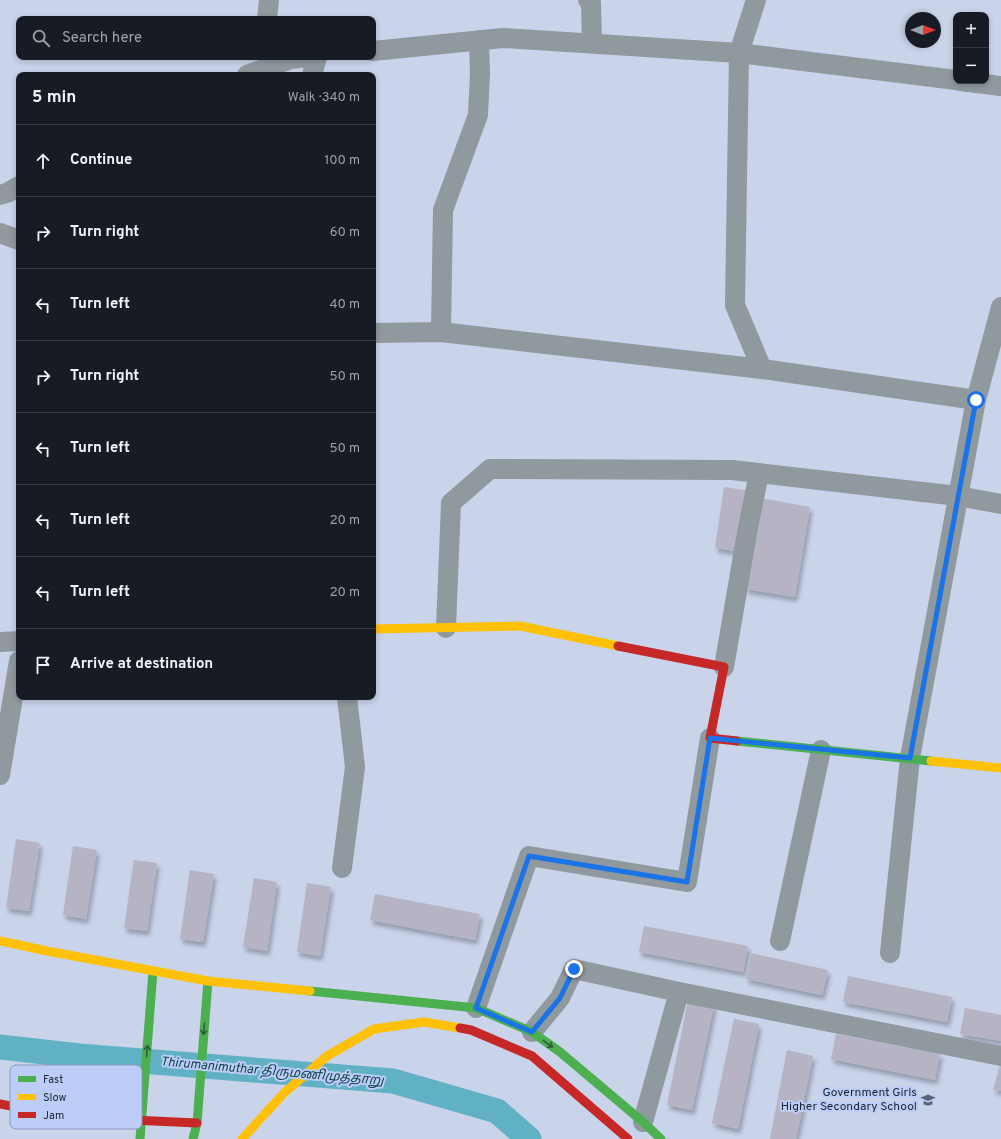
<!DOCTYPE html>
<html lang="en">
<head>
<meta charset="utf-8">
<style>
  :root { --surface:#171b24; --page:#20242c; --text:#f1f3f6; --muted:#9ea1a6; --line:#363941 }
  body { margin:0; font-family:Overpass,"Noto Sans Tamil",sans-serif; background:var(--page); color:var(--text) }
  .controls { position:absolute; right:12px; top:12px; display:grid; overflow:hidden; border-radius:8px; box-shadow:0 2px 6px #0003 }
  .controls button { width:36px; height:36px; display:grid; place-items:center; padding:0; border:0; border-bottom:1px solid var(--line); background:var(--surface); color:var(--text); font:20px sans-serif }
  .compass { position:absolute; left:905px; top:12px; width:36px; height:36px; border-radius:50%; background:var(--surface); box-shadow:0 2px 6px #0003; rotate:90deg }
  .stop { position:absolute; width:12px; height:12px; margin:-9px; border:3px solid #1a73e8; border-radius:50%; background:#fff }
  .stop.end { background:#1a73e8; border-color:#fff; box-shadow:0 1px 4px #0008 }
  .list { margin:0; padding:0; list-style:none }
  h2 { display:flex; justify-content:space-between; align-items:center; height:52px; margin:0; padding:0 16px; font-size:17px }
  h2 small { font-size:13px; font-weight:400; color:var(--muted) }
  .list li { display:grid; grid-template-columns:26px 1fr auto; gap:12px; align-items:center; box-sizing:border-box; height:72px; padding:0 16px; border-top:1px solid var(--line) }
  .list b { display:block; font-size:15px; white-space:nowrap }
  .list em { font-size:13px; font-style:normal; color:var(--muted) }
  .icon { flex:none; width:22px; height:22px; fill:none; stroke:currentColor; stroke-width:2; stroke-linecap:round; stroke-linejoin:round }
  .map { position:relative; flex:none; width:1001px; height:1139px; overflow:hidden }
  .search { position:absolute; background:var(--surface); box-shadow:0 2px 6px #0003; left:16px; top:16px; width:360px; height:44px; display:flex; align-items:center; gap:10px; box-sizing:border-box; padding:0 14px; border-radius:8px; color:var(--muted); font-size:15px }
  .panel { position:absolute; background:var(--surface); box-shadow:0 2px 6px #0003; left:16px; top:72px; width:360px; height:628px; border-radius:8px }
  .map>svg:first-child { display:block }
</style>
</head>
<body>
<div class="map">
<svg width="1001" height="1139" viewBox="0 0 1001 1139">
  <defs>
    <filter id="shadow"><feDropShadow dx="2.5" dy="4.5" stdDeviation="2" flood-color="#0004"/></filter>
  </defs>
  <rect width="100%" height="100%" fill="#c9d3ea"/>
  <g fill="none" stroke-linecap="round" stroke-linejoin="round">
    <path stroke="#5fb1c3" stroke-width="25" d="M0 1047 79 1056 393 1081 497 1111 529 1139"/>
  </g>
  <path fill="#b5b3c4" filter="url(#shadow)" d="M724 487 751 491 742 552 715 548Z
    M760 498 810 507 795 597 745 589Z
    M16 839 40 843 29 911 6 908Z
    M73 846 97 850 86 919 63 915Z
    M134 860 157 863 147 931 124 928Z
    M190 870 214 874 203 942 180 939Z
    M254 878 277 882 267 951 243 947Z
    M307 883 331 887 320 956 297 952Z
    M375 894 480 914 475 940 370 920Z
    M644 926 748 946 743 972 639 952Z
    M751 953 828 970 822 995 746 979Z
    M848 976 952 997 947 1022 843 1002Z
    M688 1000 714 1005 692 1110 667 1105Z
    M965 1008 1001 1015V1041L960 1034Z
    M734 1019 759 1024 738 1129 712 1123Z
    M836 1034 940 1054 935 1080 831 1059Z
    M787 1050 813 1056 796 1139H770Z
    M1000 1065H1001V1091L993 1090Z"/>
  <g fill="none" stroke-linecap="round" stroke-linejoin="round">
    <path stroke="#90999e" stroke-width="20" d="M588 0 591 3 592 43
      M756 0 739 53 735 305 762 369 976 400
      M267 19 269 0
      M373 51 503 38 739 53 956 80
      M247 75 291 59 308 57
      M312 75 317 57
      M960 81 1001 86
      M0 195 7 193 19 186
      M0 233 19 240
      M441 332 443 210 478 115 480 73 479 40
      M373 333 441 332 762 369
      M446 628 451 503 490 469 732 470 958 496 1001 504
      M0 642 19 641
      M724 667 747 533 759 473
      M0 775 19 661
      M342 868 355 767 347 697
      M780 941 821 750
      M890 953 910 758 976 400 1001 307
      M476 1008 529 856 687 882 710 738
      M532 1032 560 998 574 969 679 992 1001 1056
      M643 1122 679 992"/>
    <path stroke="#4caf50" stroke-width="9" d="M737 741 931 761
      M310 991 476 1008 532 1032 560 1052 643 1122 661 1139
      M140 1139 153 971
      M193 1139 197 1123 208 981"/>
    <path stroke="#ffc107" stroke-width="9" d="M373 629 520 626 618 646
      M931 761 1001 768
      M0 941 47 951 208 981 310 991
      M242 1139 284 1093 327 1056 374 1029 424 1022 460 1028"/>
    <path stroke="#c62828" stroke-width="9" d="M618 646 724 667 710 738 737 741
      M460 1028 471 1030 532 1056 628 1139
      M0 1104 67 1117 197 1123"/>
  </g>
  <defs><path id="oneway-shaft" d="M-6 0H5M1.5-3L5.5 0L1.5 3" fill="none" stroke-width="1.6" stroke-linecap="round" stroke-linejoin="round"/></defs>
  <g stroke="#305b3f">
    <use href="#oneway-shaft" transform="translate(204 1029) rotate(95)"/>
    <use href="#oneway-shaft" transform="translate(548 1044) rotate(37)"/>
    <use href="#oneway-shaft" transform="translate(147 1051) rotate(-85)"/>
  </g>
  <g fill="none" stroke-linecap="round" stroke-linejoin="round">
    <path stroke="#1a73e8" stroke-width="5" d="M574 969 560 998 532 1032 476 1008 529 856 687 882 710 738 910 758 976 400"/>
  </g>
  <defs>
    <g id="school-bare" transform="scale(1.08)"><path d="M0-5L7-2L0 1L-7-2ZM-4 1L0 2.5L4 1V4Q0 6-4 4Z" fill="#596173" stroke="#bccdf7" stroke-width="2.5" paint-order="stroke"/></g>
  </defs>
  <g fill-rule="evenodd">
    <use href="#school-bare" x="928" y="1100"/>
  </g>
  <g text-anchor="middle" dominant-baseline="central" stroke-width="4" stroke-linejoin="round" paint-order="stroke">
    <g font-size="12" fill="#1d2333" stroke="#bccdf7" text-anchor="end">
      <text x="917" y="1093">Government Girls<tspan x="917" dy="14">Higher Secondary School</tspan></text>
    </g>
    <g font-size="13" font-style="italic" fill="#0d3f46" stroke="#bccdf7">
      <text transform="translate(272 1072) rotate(5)">Thirumanimuthar திருமணிமுத்தாறு</text>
    </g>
  </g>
  <rect x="10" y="1065" width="132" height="64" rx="6" fill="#bccdf7" stroke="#8c9abc" stroke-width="1"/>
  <rect x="18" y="1076" width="18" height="6" fill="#4caf50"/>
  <rect x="18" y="1094" width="18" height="6" fill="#ffc107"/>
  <rect x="18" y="1112" width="18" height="6" fill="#c62828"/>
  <g font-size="11" fill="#1d2333">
    <text x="43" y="1083">Fast</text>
    <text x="43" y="1101">Slow</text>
    <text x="43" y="1119">Jam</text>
  </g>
</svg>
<div class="controls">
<button>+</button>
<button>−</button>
</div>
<svg class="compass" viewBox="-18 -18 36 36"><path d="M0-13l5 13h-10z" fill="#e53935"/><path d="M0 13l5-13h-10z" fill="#9ea1a6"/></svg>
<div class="stop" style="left:976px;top:400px"></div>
<div class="stop end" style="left:574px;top:969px"></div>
<div class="search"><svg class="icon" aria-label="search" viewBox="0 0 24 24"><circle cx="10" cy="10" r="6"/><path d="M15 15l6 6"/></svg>Search here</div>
<section class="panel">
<h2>5 min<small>Walk · 340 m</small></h2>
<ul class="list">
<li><svg class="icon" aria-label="ahead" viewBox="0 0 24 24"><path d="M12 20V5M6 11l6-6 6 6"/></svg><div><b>Continue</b></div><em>100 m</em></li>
<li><svg class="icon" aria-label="right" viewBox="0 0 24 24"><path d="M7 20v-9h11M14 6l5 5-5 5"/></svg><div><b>Turn right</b></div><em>60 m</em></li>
<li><svg class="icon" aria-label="left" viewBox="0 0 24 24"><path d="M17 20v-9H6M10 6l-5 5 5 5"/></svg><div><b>Turn left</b></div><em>40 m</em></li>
<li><svg class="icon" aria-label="right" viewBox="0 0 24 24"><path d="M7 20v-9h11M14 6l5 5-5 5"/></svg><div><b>Turn right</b></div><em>50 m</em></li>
<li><svg class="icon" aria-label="left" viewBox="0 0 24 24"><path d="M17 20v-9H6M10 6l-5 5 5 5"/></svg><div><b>Turn left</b></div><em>50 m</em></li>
<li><svg class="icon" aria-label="left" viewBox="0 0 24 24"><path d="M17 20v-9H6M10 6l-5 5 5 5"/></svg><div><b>Turn left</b></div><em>20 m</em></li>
<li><svg class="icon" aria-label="left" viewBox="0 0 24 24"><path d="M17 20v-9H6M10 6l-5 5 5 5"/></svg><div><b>Turn left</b></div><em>20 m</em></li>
<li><svg class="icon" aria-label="arrive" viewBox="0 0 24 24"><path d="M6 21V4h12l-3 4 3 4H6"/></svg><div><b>Arrive at destination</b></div></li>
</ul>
</section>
</div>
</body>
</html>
